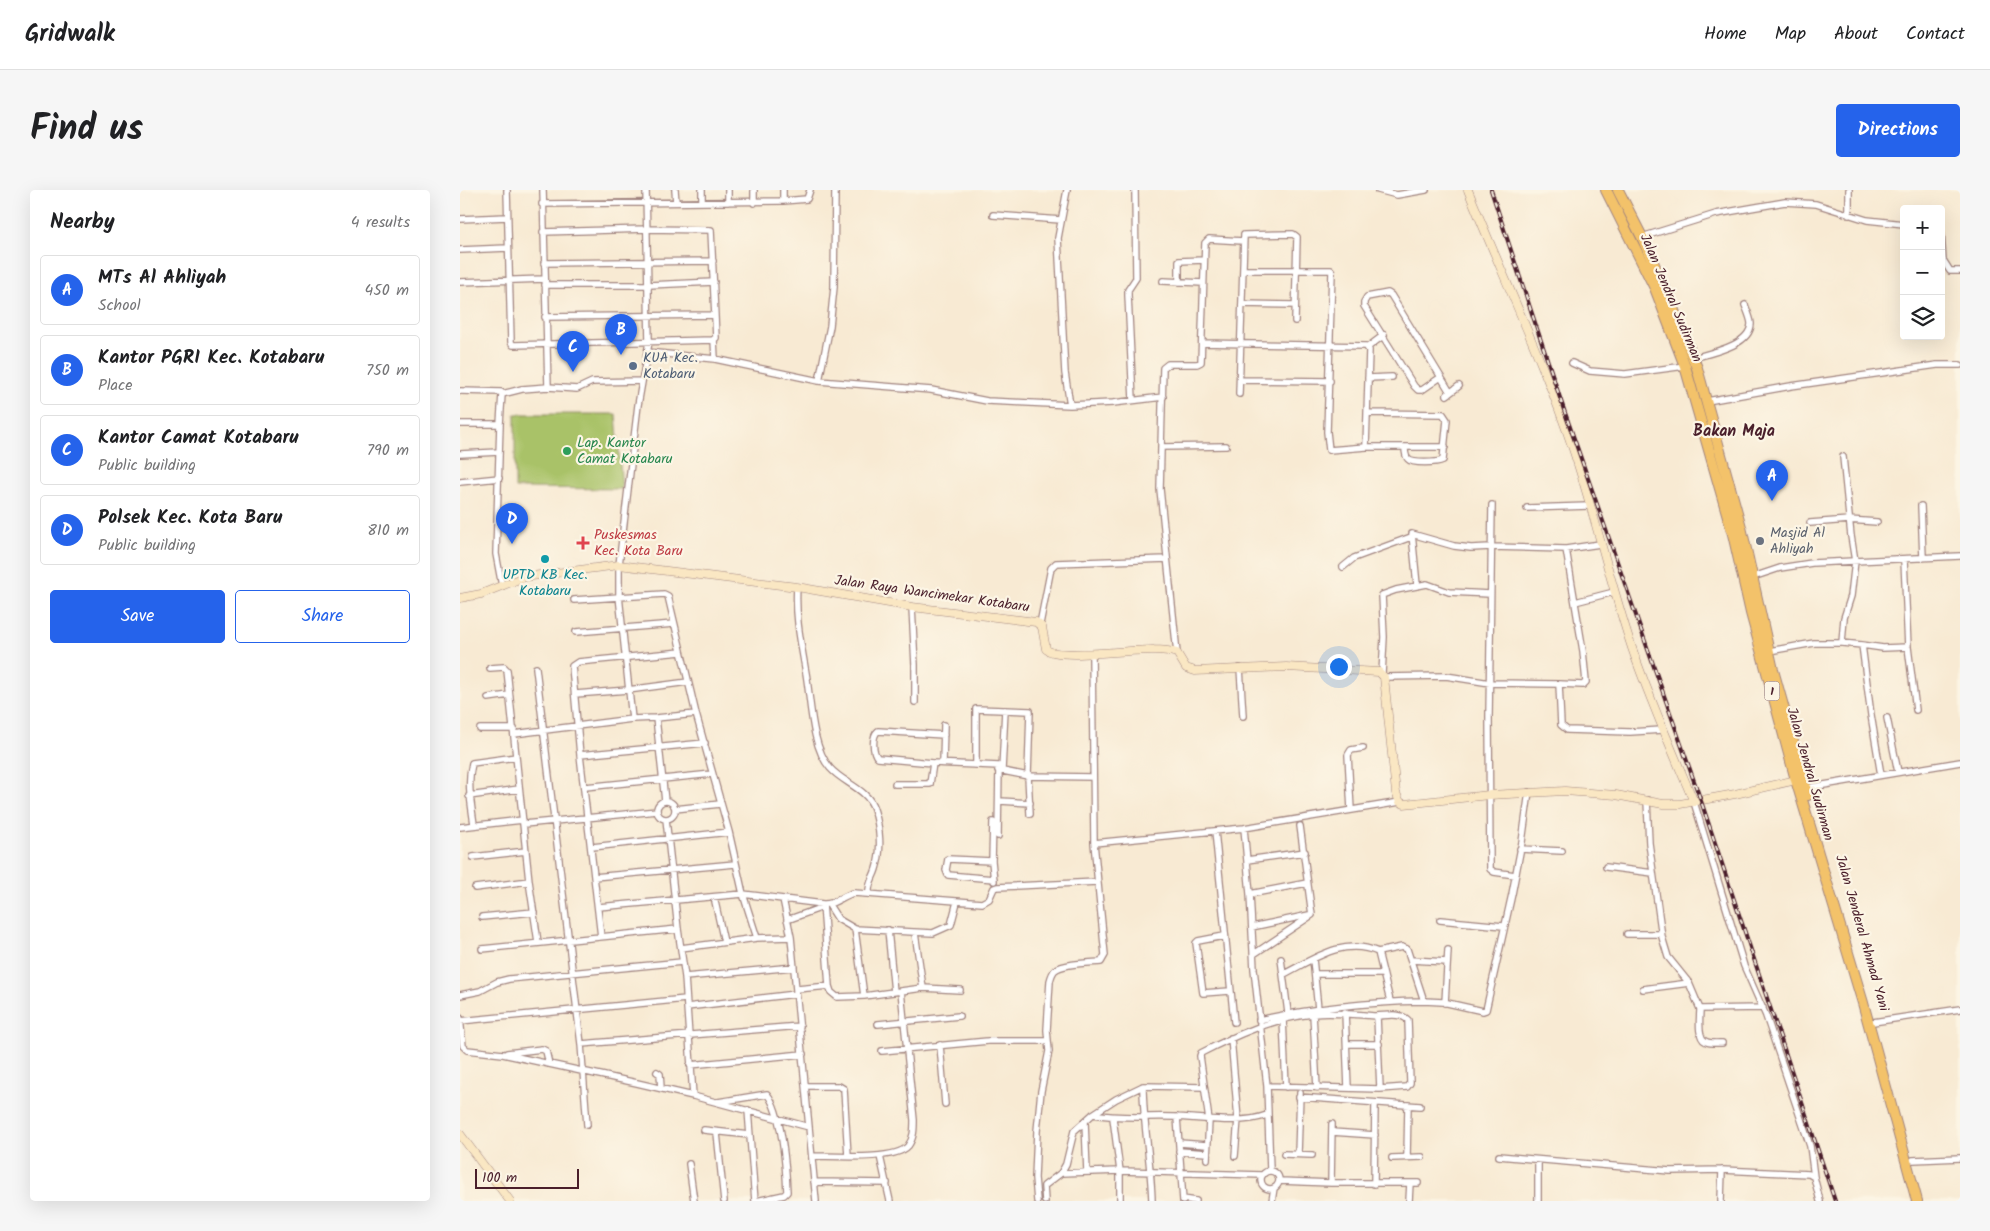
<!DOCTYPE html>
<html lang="en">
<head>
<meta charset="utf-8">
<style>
  :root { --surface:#fff; --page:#f6f6f6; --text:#202124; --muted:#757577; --line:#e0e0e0; --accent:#2563eb }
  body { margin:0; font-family:Kalam,sans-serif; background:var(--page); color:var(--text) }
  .controls { position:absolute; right:15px; top:15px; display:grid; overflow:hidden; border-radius:5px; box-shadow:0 5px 20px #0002 }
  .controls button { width:45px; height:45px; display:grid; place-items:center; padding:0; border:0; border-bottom:1px solid var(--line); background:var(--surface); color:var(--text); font:25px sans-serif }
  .scale { position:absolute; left:15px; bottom:12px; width:104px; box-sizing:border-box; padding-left:5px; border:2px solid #4a1f2b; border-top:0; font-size:14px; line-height:18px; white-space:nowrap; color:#4a1f2b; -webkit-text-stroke:4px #fcf5e5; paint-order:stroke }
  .you { position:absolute; left:878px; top:476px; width:18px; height:18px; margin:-12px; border:4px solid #fff; border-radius:50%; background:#1a73e8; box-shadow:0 0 0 8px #1a73e833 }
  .badge { display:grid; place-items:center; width:32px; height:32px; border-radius:50%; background:var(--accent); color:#fff; font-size:16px; font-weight:700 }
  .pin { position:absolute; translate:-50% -41px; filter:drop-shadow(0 1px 2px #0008) }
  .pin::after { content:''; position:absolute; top:26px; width:18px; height:15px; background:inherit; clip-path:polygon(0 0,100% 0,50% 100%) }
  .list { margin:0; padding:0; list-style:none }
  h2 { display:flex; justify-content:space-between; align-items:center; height:65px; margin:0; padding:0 20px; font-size:21px }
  h2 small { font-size:16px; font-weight:400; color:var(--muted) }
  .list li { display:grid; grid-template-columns:32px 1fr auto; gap:15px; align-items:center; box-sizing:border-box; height:70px; margin:0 10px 10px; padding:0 10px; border:1px solid var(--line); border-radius:5px }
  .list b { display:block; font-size:19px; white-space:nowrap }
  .list p { margin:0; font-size:16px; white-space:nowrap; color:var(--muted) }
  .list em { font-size:16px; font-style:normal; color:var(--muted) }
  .actions { display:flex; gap:10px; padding:15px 20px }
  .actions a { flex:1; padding:11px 0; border:1px solid var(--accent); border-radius:5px; text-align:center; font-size:18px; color:var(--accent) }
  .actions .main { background:var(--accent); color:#fff }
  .icon { flex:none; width:28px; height:28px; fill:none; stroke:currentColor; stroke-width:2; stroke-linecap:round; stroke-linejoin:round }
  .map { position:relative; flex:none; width:1500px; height:1011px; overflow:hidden; border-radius:5px }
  header { display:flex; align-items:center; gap:30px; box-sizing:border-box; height:70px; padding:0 25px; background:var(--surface); border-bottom:1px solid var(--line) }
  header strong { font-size:24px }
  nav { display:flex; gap:28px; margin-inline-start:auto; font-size:18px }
  .intro { display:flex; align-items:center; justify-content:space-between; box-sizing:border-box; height:120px; padding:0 30px }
  h1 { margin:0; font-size:35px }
  .button { padding:12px 22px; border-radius:5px; background:var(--accent); color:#fff; font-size:18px; font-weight:700 }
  main { display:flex; gap:30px; padding:0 30px }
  aside { flex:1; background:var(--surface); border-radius:5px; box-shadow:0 5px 20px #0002 }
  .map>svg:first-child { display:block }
</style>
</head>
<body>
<header>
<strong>Gridwalk</strong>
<nav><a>Home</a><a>Map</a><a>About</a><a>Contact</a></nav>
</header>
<div class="intro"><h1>Find us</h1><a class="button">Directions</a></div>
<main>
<aside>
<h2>Nearby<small>4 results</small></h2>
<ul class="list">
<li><span class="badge">A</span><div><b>MTs Al Ahliyah</b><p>School</p></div><em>450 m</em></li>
<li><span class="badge">B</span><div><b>Kantor PGRI Kec. Kotabaru</b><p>Place</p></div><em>750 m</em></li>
<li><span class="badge">C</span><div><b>Kantor Camat Kotabaru</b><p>Public building</p></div><em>790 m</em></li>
<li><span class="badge">D</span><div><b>Polsek Kec. Kota Baru</b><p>Public building</p></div><em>810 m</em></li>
</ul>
<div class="actions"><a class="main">Save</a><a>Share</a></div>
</aside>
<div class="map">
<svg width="1500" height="1011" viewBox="0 0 1500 1011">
  <rect width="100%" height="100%" fill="#fcf5e5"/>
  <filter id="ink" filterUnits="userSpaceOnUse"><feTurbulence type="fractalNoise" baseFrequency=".02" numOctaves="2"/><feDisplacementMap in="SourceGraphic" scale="10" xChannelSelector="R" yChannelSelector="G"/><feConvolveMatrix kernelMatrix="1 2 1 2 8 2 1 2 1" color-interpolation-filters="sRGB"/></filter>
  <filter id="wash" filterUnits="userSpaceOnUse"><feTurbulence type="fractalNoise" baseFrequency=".0096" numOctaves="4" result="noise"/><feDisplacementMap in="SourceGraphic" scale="20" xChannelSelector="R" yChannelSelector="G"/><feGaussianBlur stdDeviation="1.12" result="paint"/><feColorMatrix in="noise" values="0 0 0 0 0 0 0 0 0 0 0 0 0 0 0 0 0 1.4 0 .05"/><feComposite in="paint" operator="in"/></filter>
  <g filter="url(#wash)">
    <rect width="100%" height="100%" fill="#f8ead3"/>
    <path fill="#a9c267" stroke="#7a7049" d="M55 224H156L162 299 55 298Z"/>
  </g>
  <g filter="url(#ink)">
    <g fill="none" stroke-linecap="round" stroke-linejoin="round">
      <g stroke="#a1847f" stroke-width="8">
        <path id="street" d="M47 0 51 152 53 155 253 150 256 148 251 40 187 39 83 42
          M83 0 88 197
          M215 0 216 12
          M242 0V12
          M268 0V12
          M294 0V13
          M323 0V11
          M607 0 598 48 605 183 610 215 653 213 703 207
          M918 0 937 5 966 0
          M82 14 323 11 347 9 350 0
          M533 25 601 30
          M1389 25V0
          M0 29 47 27
          M1481 41 1483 70 1490 81H1500
          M1182 47 1256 24 1325 12 1356 14 1407 30 1444 34
          M0 60 48 58
          M84 73 253 71
          M783 80H871L872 82 867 242 869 260 906 257H985
          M703 91 743 93
          M0 92 84 89
          M719 92V71L744 70
          M85 95H189L254 92
          M782 114 835 115
          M85 127 255 125
          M254 149 255 169 359 191 471 200 527 211 610 215
          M742 153 906 156 909 160 906 257
          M908 157 924 145
          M187 162 255 169
          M1233 168C1250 163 1290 156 1291 134 1291 129 1287 120 1285 115
          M1112 173 1130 181 1165 184 1225 176
          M981 187 962 200H958L954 196 904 116V112L907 107 928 103 931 105 990 202
          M908 188 932 187
          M780 190 870 191
          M359 191 370 136 374 97 375 0
          M0 201 41 202 42 204 40 234 36 364 42 396
          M42 204 62 199 88 197 117 199 132 192 182 191
          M779 204 784 45 833 44 837 47 835 131
          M987 205 999 196
          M673 210 668 105V100L676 88 675 0
          M1247 211 1331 196 1477 175H1500
          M907 223 983 224 987 230 983 270C977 273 952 274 948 269 945 266 945 261 945 257
          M0 234H40
          M701 257 766 256
          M0 264 39 262
          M1383 267 1391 346 1395 371 1391 406 1384 428 1382 453 1402 455 1411 525 1421 585
          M0 292 39 288
          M1032 315 1029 526 1030 679 1034 682 1055 685
          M1461 316 1463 368
          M1067 318 1129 316
          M1350 333 1389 330 1417 332
          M1444 370 1448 457 1456 520
          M883 377 894 368 951 347
          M1293 387 1320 378 1352 373 1500 366
          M957 395 952 344 994 356 1011 358 1031 357 1106 359 1140 354
          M337 397C335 427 341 454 346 483 351 511 351 556 370 578 383 593 408 599 414 619 420 637 422 661 416 679 413 689 408 693 409 704
          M114 410 204 404 208 406 236 524 269 642 283 704 297 748
          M1115 412 1154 402
          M452 417 455 475V512
          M580 434 591 378 596 373 707 369
          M116 442 214 434
          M1402 455 1423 458 1448 457
          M1309 461 1354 453H1382
          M717 463 700 299 703 178 708 174H737L741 172 745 53 749 49 783 51
          M632 464 634 653
          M30 478 44 477 47 480 69 691 78 752
          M76 478 121 854 127 935
          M780 478 783 526
          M922 484 924 447 922 405 936 400 967 394 989 402 1030 404
          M924 487 986 486 1030 493 1099 494 1101 535 1107 540 1170 542 1202 540
          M1099 494 1123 495 1126 492 1123 461 1106 359
          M115 504 168 500 228 492
          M28 508 49 505
          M196 528 205 611
          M1427 528 1438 582
          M172 529 159 406V375L178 215 189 152 186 0
          M20 539H54
          M54 544 172 529 196 528 236 524
          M484 545 418 541C412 546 412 562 418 568L473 573 539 576 538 646
          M120 565 245 553
          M483 573 484 535
          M516 574V519L570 521 568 586 570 624
          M538 580 568 586 633 587
          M542 580 545 520
          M435 594H470L473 573
          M125 597 252 584
          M1346 598 1500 572
          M9 606 59 599
          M1187 610 1189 653 1202 747 1208 767 1229 793 1240 819 1303 818
          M540 611 570 613
          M197 620a9 9 0 1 1 18 0a9 9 0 1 1-18 0Z
          M1234 612 1284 776 1306 826 1350 956 1354 987 1360 1011
          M215 619 260 614
          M891 620 888 565 891 560 903 558
          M206 629 218 739 225 787 233 906
          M533 632 532 671 534 691
          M14 634C11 613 7 594 12 573L56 567
          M64 634 197 621
          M0 637 63 630
          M784 638 790 704 794 779 807 896 810 980
          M755 641 774 832
          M132 657 269 642
          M1060 659 1102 661
          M13 667 66 661
          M787 670 845 662
          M532 671 488 669 486 680 488 685 534 689
          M1146 677 1193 683
          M134 687 275 674
          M15 698 69 691
          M790 704 847 693
          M254 707 264 752
          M323 709 331 747 356 1011
          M363 714C375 715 383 705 394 703L522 713 529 709 534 698 537 697 637 692
          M369 715 378 729 395 739 473 743 491 735 497 712
          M138 717 283 704 363 714 369 796 371 802 377 807 404 806 463 798 500 800
          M22 727 74 722
          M327 730 363 717
          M980 730 1043 736
          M792 737 849 725
          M395 739 404 806
          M428 740 434 802
          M455 743 463 798
          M1167 744H1201
          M764 746 738 751 736 753 743 803 770 801
          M141 747 120 565 112 476 118 472 221 462
          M221 758 297 748 331 747
          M22 759 218 739
          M794 764 852 725 840 636
          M821 769 828 823
          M853 769 858 819
          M951 770 987 772
          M824 784C854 769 883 747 918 762L930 811
          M856 784H923
          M225 787 334 777
          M337 799 369 796
          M1183 799 1229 793
          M0 805 20 801 37 792 49 789 222 772
          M964 811 983 812 1023 821 1026 820 1052 704 1062 652 1069 602
          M985 813 988 760
          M227 817 336 804
          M1240 819C1240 827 1237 847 1245 851 1249 854 1257 853 1262 853
          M885 822 888 898
          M853 824 857 898
          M917 826 920 899
          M0 828 3 856 7 860 43 864 177 893 233 906 349 937
          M823 829 826 897
          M799 830C853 818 908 812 964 811L947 759 942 757 918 762
          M0 831 226 809
          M1413 832 1500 819
          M418 834 499 826
          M771 848 778 929 775 966
          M121 854 340 836
          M887 854H919
          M480 855 485 914
          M422 861 528 851H588
          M47 863 82 859 86 861 89 874
          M230 875 343 864
          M197 882 200 884 201 898
          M346 896H379L384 899 388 966
          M683 896C683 934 691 972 692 1011
          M839 907 960 916
          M258 912 307 904C322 922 326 978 327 1002L324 1005 296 1011
          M288 920 295 1011
          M633 924C660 929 687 926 714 927 743 928 780 935 807 925
          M717 927 723 1011
          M653 928 660 981V1011
          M625 932 627 982
          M244 940 289 945
          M872 942 915 945
          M257 943 264 1011
          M719 953 747 955
          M719 961 747 963
          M824 964 852 965
          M838 964 840 903
          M352 966C373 966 435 971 448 956 454 948 454 939 454 930L441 801
          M420 966 430 1011
          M1039 966 1210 981 1262 980 1261 1011
          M932 968 962 967
          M947 968 948 915
          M747 969 749 930 740 866 741 863C776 845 814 828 853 824 874 822 894 824 915 826 926 826 940 822 948 830L950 893 947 897 920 899 807 896
          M1453 970 1500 968
          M229 974 234 1011
          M1262 980 1349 984 1354 987
          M801 990a9 9 0 1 1 18 0a9 9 0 1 1-18 0Z
          M601 983 660 981 802 985
          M820 991 871 993H958
          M354 992 427 993
          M871 993 872 934
          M914 994 915 914
          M723 1009 736 1011
          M577 1011 575 988 577 941 581 901 589 861 587 840 590 791C591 787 592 783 595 780 604 773 630 773 641 772L645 765 634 653 784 638 940 612
          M585 1011 584 996 601 983 606 974 614 941 633 924 656 909 683 896 744 897
          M812 1011 814 998
          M949 1011 950 993
          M1078 1011V970"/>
      </g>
      <g stroke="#a1847f" stroke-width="9">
        <path id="secondary" d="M1008 0C1043 87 1083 170 1113 259 1135 325 1150 392 1172 458 1190 510 1212 561 1234 612
          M0 408 21 404 64 387 159 375 337 397 452 417 576 432 582 437 586 459C595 470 676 459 694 460 702 460 710 461 717 463L726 478 735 481 826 477 919 482 924 487 936 603 940 612 944 614 1029 605 1105 601 1156 605 1203 614H1220L1275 604 1336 590
          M0 944 50 1011"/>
      </g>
      <g stroke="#a1847f" stroke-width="12">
        <path id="highway" d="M1146 0 1195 98 1225 176 1273 344 1291 423 1336 590 1403 813 1457 1011
          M1158 0 1182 47 1210 111 1237 178 1281 337 1313 480 1348 605"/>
      </g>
      <use href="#street" stroke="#fff" stroke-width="5.5"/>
      <use href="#secondary" stroke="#fae7c3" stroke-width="8"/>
      <use href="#highway" stroke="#f3c26a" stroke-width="10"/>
      <g stroke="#4a1f2b" stroke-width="4">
        <path id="rail" d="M1031 0 1104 220 1241 611 1375 1011"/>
      </g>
      <use href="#rail" stroke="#fcf5e5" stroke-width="2" stroke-dasharray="5.5" stroke-linecap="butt"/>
    </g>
  </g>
  <circle fill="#5c6f8a" stroke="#fcf5e5" stroke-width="2" cx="173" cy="176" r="5"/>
  <circle fill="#2e9e5b" stroke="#fcf5e5" stroke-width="2" cx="107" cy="261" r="5"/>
  <circle fill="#6b7280" stroke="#fcf5e5" stroke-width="2" cx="1300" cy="351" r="5"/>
  <path fill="#e0444e" stroke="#fcf5e5" stroke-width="2" d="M120.5 345.5h5v5h5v5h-5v5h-5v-5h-5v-5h5z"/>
  <circle fill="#0f9aa8" stroke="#fcf5e5" stroke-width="2" cx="85" cy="369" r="5"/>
  <g text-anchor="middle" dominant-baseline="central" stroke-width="4.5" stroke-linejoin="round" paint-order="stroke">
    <rect fill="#fcf5e5" stroke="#7f5f63" stroke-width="1" x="1304.5" y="491.5" width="15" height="19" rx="4"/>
    <g font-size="12" font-weight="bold" fill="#4a1f2b">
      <text x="1312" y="501">1</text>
    </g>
    <g font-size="14" fill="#4a1f2b" stroke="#fcf5e5">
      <text transform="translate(1211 108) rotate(67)">Jalan Jendral Sudirman</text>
      <text transform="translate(472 404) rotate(8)">Jalan Raya Wancimekar Kotabaru</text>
      <text transform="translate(1350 584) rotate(74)">Jalan Jendral Sudirman</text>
      <text transform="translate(1402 743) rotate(74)">Jalan Jenderal Ahmad Yani</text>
    </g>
    <g font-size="14" fill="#4e5e75" stroke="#fcf5e5" text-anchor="start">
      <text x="183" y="168">KUA Kec.<tspan x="183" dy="16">Kotabaru</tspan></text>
    </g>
    <g font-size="14" fill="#27864d" stroke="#fcf5e5" text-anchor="start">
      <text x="117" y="253">Lap. Kantor<tspan x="117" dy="16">Camat Kotabaru</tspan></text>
    </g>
    <g font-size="14" fill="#5b616d" stroke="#fcf5e5" text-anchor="start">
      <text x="1310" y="343">Masjid Al<tspan x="1310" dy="16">Ahliyah</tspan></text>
    </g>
    <g font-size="14" fill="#be3a42" stroke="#fcf5e5" text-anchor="start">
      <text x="134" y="345">Puskesmas<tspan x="134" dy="16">Kec. Kota Baru</tspan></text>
    </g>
    <g font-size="14" fill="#0d838f" stroke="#fcf5e5">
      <text x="85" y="385">UPTD KB Kec.<tspan x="85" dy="16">Kotabaru</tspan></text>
    </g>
    <g font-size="16" font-weight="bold" fill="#4a1f2b" stroke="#fcf5e5">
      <text x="1274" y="241">Bakan Maja</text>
    </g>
  </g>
</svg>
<div class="controls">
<button>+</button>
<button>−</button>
<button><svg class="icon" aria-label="layers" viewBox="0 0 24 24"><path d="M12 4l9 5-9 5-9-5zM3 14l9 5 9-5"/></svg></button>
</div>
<div class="scale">100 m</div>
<div class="you"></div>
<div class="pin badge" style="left:1312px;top:311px">A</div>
<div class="pin badge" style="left:161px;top:165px">B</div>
<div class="pin badge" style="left:113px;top:182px">C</div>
<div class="pin badge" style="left:52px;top:354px">D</div>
</div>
</main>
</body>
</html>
